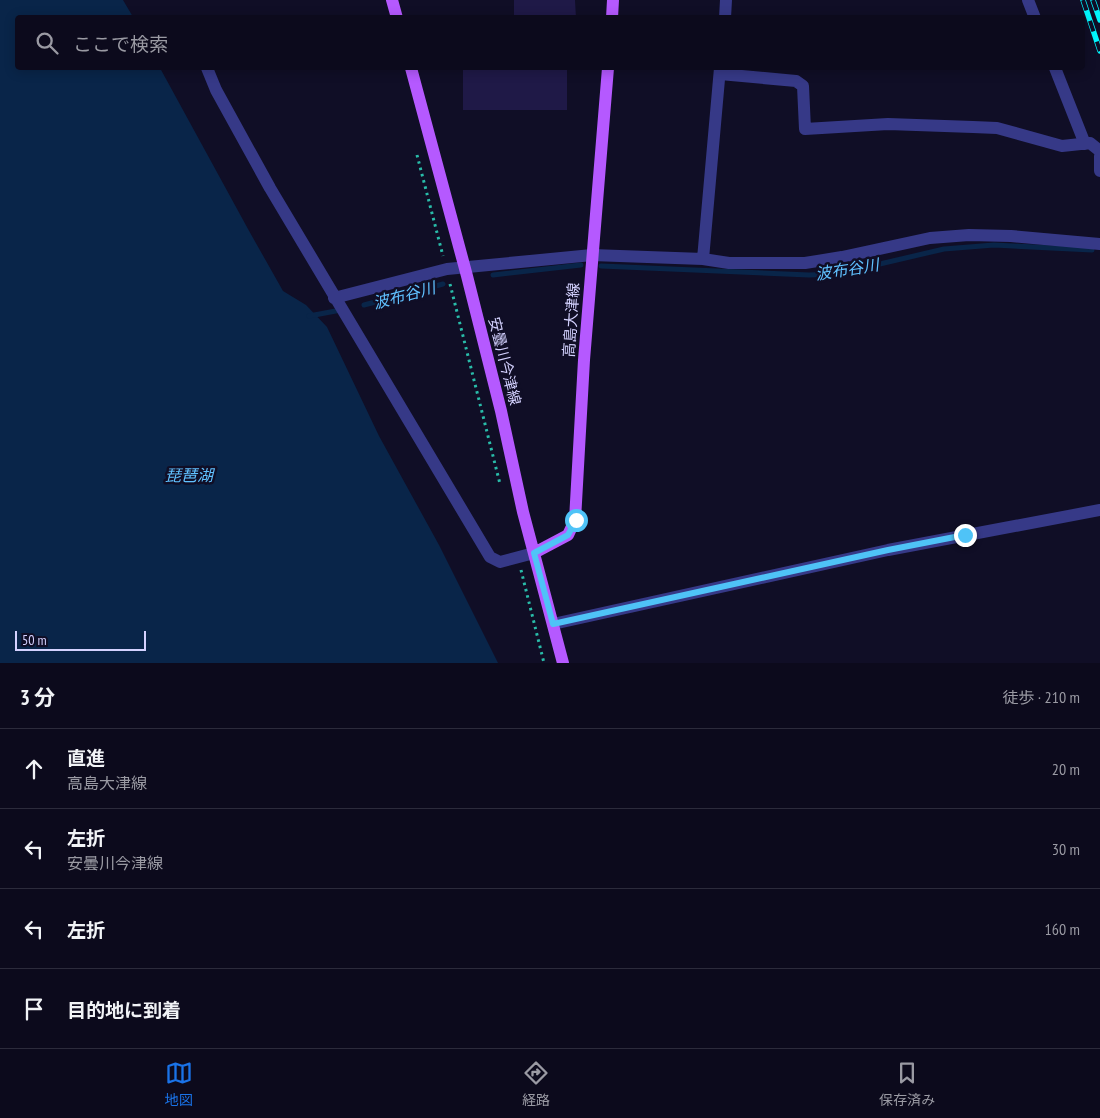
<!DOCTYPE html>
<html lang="ja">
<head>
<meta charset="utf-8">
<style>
  :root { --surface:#0c0a1c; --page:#1a1829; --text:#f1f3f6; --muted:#9a9aa3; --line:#2c2b3b; --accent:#1a73e8 }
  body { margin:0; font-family:"PT Sans Narrow","Noto Sans JP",sans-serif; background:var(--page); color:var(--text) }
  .scale { position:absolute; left:15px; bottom:12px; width:131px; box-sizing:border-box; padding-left:5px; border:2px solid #d4d2ff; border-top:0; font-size:14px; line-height:18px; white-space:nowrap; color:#d4d2ff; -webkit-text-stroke:4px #100e26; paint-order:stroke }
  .stop { position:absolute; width:15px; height:15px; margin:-11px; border:4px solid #4fc3f7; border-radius:50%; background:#fff }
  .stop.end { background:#4fc3f7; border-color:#fff; box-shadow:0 1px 5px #0008 }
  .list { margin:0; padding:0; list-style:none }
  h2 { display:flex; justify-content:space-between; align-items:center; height:65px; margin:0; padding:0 20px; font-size:21px }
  h2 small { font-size:16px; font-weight:400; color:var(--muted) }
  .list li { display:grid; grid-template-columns:32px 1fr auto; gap:15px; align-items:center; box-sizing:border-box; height:80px; padding:0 20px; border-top:1px solid var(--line) }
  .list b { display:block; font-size:19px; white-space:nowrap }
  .list p { margin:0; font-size:16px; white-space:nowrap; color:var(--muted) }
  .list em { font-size:16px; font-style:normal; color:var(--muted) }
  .icon { flex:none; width:28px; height:28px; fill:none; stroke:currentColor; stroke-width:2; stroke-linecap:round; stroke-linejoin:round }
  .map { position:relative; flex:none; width:1100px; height:663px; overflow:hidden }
  .search { position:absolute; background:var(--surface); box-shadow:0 2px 12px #0003; left:15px; right:15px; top:15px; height:55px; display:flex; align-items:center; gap:12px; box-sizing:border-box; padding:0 18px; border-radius:5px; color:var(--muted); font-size:19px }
  .sheet { height:385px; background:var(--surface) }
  nav { display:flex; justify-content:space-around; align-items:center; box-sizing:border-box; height:70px; border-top:1px solid var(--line); background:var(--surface); font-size:14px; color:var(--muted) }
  nav a { display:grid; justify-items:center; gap:2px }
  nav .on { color:var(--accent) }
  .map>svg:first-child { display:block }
</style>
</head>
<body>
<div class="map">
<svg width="1100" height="663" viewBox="0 0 1100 663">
  <rect width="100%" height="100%" fill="#100e26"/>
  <path fill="#092549" d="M0 0H123L133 17 18 18V68H160L248 229 283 291 306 305 327 327 379 436 439 545 498 663H0Z"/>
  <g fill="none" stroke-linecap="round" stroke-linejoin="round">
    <path stroke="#092549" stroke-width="5" d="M601 266 809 275 837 274 944 249 994 245 1092 250
      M493 275 581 265
      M364 305 443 284
      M309 316 341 310"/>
  </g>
  <path fill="#1f1947" d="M514 0H575L576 18H514Z
    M463 68H567V110H463Z"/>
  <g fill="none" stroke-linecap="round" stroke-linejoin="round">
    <path stroke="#29bca9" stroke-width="3" stroke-dasharray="2.5 4" stroke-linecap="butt" d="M417 155 443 256
      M450 284 500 484
      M521 570 544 663"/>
    <path stroke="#363987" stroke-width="12" d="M1028 0 1035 18
      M725 18 726 0
      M207 68 216 90 270 188 490 557 500 562 534 553
      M1055 68 1085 144
      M720 74 796 81 803 86 805 129 888 124 973 127 997 128 1062 146 1090 143 1100 151
      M1100 156V171
      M703 259 720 68
      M334 298 447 269 592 255 703 259 729 263H805L842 257 930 238 969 235 1011 236 1100 244
      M553 624 888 550 1100 510"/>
    <path stroke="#b559ff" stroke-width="12" d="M392 0 397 18
      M612 18 613 0
      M411 68 467 276 501 411 523 512 563 663
      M534 553 568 535 575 520 584 360 608 68"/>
    <g stroke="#00f6fd" stroke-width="5.5">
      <path id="rail" d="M1083 0 1100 51
        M1093 0 1100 20"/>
    </g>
    <use href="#rail" stroke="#100e26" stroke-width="4" stroke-dasharray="11" stroke-linecap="butt"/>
  </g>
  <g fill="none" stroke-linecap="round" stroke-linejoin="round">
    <path stroke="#4fc3f7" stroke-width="6" d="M576 520 568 535 534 553 553 624 888 550 965 535"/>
  </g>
  <g text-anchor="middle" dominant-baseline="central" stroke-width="5" stroke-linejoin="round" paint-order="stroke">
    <g font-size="15" fill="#d4d2ff" stroke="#100e26">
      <text transform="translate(571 320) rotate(-86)">高島大津線</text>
      <text transform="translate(505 361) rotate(76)">安曇川今津線</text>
    </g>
    <g font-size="16" font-style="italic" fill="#60c1ff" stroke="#100e26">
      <text transform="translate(847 269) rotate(-9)">波布谷川</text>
      <text transform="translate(404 295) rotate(-15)">波布谷川</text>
      <text x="189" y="475">琵琶湖</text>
    </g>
  </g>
</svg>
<div class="scale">50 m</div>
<div class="stop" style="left:576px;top:520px"></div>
<div class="stop end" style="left:965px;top:535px"></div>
<div class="search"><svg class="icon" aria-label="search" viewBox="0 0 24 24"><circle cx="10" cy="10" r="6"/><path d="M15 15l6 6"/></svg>ここで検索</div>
</div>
<section class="sheet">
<h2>3 分<small>徒歩 · 210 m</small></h2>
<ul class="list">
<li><svg class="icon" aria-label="ahead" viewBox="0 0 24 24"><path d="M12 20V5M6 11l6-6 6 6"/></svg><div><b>直進</b><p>高島大津線</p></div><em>20 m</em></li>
<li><svg class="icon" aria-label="left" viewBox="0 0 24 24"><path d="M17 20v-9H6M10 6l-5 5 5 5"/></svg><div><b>左折</b><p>安曇川今津線</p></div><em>30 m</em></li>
<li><svg class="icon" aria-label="left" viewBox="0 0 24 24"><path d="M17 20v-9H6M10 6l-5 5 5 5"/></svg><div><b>左折</b></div><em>160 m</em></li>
<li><svg class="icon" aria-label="arrive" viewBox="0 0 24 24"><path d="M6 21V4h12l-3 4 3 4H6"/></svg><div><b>目的地に到着</b></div></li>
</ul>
</section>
<nav>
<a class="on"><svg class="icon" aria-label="map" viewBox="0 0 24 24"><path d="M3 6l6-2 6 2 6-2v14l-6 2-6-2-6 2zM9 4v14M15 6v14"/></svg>地図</a>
<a><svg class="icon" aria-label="directions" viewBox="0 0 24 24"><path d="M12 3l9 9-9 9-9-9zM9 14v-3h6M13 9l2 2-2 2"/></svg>経路</a>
<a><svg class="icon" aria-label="saved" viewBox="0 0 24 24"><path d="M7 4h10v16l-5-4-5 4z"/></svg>保存済み</a>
</nav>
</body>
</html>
